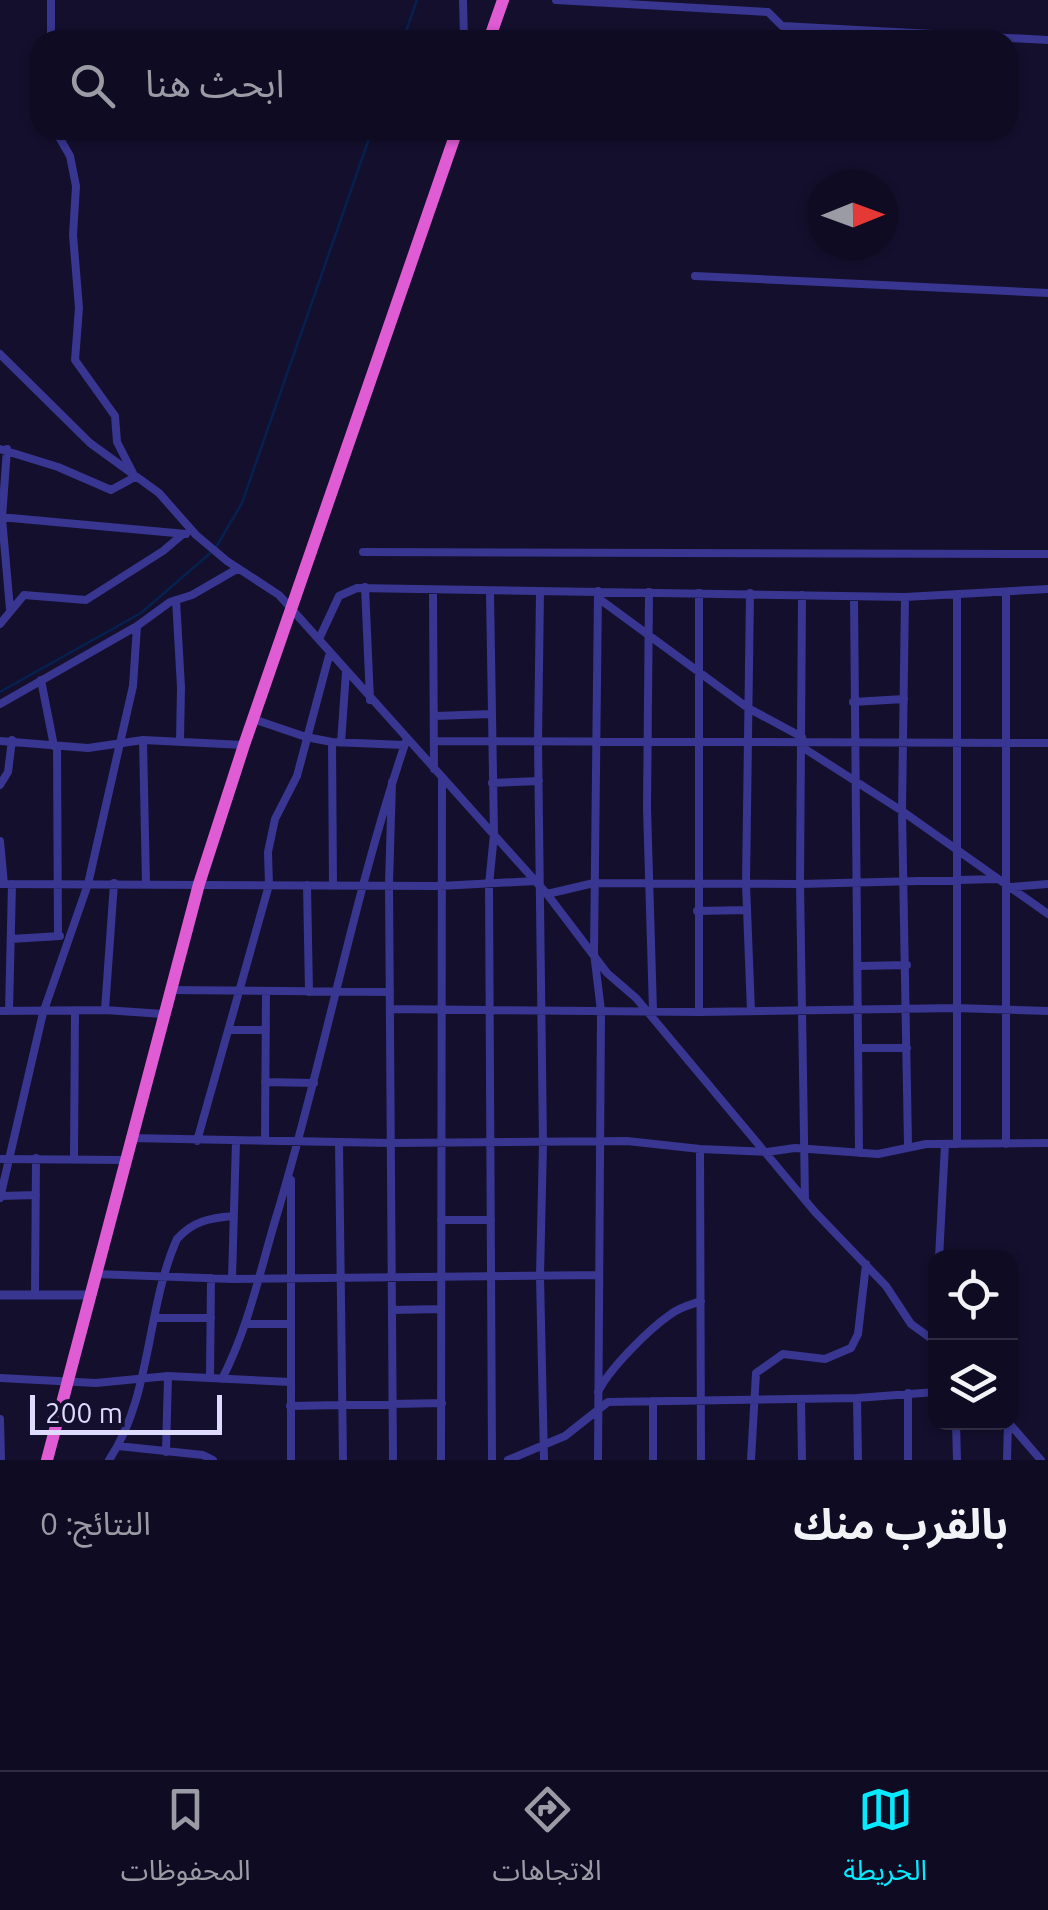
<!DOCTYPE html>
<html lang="ar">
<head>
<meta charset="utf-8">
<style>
  :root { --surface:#0f0b22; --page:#1d192f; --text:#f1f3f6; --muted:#9b9ba5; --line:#2f2b40; --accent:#07e9ff }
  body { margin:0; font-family:Ubuntu,"Noto Sans Arabic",sans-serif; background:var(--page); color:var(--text); direction:rtl }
  .controls { position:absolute; right:30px; bottom:30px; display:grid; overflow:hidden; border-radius:20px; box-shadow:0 2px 8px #0004 }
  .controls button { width:90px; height:90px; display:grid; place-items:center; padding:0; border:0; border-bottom:2px solid var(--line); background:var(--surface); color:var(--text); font:50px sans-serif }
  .compass { position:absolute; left:808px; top:170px; width:90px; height:90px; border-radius:50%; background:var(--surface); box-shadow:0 2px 8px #0004; rotate:89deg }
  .scale { position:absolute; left:30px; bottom:25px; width:192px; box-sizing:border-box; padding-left:10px; border:5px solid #dfdbff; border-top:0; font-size:28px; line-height:35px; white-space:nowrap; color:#dfdbff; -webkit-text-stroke:8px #140f2d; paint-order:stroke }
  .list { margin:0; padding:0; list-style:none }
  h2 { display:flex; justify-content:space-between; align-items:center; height:130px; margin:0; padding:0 40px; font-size:42px }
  h2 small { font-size:32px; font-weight:400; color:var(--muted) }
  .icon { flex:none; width:55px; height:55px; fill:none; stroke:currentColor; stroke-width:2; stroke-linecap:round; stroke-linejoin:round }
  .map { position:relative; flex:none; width:1048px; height:1460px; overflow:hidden; direction:ltr }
  .search { position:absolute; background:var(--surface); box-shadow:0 2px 8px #0004; left:30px; right:30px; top:30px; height:110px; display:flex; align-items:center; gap:25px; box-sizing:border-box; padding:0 35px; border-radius:30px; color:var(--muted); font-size:38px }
  .sheet { height:310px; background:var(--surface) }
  nav { display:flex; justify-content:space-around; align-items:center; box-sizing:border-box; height:140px; border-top:2px solid var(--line); background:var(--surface); font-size:28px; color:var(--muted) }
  nav a { display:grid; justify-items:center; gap:5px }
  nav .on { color:var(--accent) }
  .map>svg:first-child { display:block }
</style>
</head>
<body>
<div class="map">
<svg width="1048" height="1460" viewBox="0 0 1048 1460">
  <rect width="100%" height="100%" fill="#140f2d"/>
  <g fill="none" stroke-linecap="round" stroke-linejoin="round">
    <path stroke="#06214f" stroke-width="2.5" d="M403 40 417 0
      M0 692 141 613 215 549 242 503 372 130"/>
    <path stroke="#383690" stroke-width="8" d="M51 0V40
      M463 0 464 40
      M556 0 768 12 782 26 1048 40
      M695 276 1048 293
      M0 354 90 443 159 493 196 535 227 561 279 595 547 894 607 973 636 998 815 1212 886 1286 911 1324 936 1342
      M0 449 58 467 111 490 135 477 117 442 115 416 75 360 79 308 73 235 76 186 70 156 55 130
      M7 449 2 518 10 609
      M0 517 186 534
      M363 552 1048 554
      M365 587 370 700
      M433 591 434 769
      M598 591 594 953 601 1011 598 1460
      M540 592 538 742 543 1144 540 1276 544 1460
      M649 592 647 808 653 1011
      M1006 592V1144
      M490 593 494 834 489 885 492 1460
      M699 593V1012
      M750 593 746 884 751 1011
      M957 594V1144
      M802 595 800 884 805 1200
      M854 597 859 1153
      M905 597 902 811 908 1145
      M598 598 748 708 802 737
      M176 600 181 687 180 740
      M0 624 24 595 86 600 163 551 183 534
      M319 639 339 596 357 588 905 597 1048 589
      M41 680 54 746
      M853 702 904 699
      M0 704 137 626 170 602 192 595 237 569
      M435 716 491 714
      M253 719 306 737 332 742 404 745
      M143 740 146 883
      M0 741 88 748 143 740 244 745
      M436 741 1048 743
      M332 742 333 885
      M341 743 346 672
      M57 746 58 936
      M802 747 902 811 1048 914
      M392 782 389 884 393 1460
      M492 783 539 781
      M0 785 8 772 12 740
      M0 841 4 884
      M0 884 440 886 535 881
      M307 885 309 992
      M1011 887 1048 884
      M547 894 594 883 800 884 998 879
      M697 911 747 910
      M11 939 60 936
      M859 966 907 965
      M170 990 390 992
      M390 1009 699 1012 957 1008 1048 1011
      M105 1010 114 883
      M0 1011 105 1010 163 1014
      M9 1011 12 884
      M230 1030H266
      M858 1048H907
      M265 1082 314 1083
      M130 1138 391 1143 627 1141 700 1149 767 1152 795 1148 878 1154 926 1144 1048 1143
      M197 1141 269 885 268 852 275 819 297 776 330 652
      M265 1141 266 991
      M339 1142 343 1460
      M700 1149 701 1460
      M74 1158 75 1011
      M0 1159 124 1160
      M291 1180V1460
      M0 1196 36 1195
      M0 1198 43 1013 88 884 133 686 137 626
      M441 1220H491
      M939 1258 945 1144
      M95 1274 232 1279 598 1275
      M232 1279 236 1141
      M35 1295 36 1158
      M392 1310 441 1309
      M155 1318H211
      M247 1324H289
      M0 1378 96 1383 168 1376 290 1382
      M210 1378 211 1278
      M222 1379C248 1328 259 1275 275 1221 324 1061 353 896 407 738
      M598 1392C609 1369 649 1329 671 1314 680 1307 690 1305 701 1301
      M908 1393V1460
      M857 1398 858 1460
      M801 1399 802 1460
      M290 1406 442 1403
      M0 1419 1 1460
      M956 1422 957 1460
      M1008 1422 1041 1460
      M118 1446 203 1455 213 1460
      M166 1452 168 1376
      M109 1460C152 1396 146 1308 177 1239 193 1221 210 1218 233 1216
      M441 1460 442 777
      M508 1460 565 1436 608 1402 857 1398 936 1392
      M653 1460V1401
      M751 1460 756 1373 783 1354 825 1359 851 1348 858 1334 866 1264
      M1007 1460 1008 1422"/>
    <path stroke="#383690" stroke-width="9" d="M0 1295H89"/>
    <path stroke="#e05cd4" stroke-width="12" d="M489 40 503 0
      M47 1460 199 884 244 745 457 130"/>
  </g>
</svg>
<div class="controls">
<button><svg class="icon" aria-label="locate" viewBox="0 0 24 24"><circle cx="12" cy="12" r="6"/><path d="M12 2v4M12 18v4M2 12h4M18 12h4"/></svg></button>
<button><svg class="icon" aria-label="layers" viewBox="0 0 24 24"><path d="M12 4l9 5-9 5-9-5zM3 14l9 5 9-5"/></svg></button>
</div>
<svg class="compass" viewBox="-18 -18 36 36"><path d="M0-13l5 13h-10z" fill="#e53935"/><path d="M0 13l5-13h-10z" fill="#9b9ba5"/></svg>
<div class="scale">200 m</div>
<div class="search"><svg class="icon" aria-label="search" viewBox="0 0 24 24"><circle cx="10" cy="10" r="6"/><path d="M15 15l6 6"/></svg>ابحث هنا</div>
</div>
<section class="sheet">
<h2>بالقرب منك<small>النتائج: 0</small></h2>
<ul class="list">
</ul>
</section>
<nav>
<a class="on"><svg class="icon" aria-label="map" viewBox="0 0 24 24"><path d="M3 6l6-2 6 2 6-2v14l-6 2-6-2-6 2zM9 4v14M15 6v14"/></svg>الخريطة</a>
<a><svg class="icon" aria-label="directions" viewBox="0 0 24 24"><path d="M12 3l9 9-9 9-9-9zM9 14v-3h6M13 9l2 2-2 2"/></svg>الاتجاهات</a>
<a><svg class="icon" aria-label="saved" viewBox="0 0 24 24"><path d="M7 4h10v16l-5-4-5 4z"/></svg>المحفوظات</a>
</nav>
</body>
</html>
